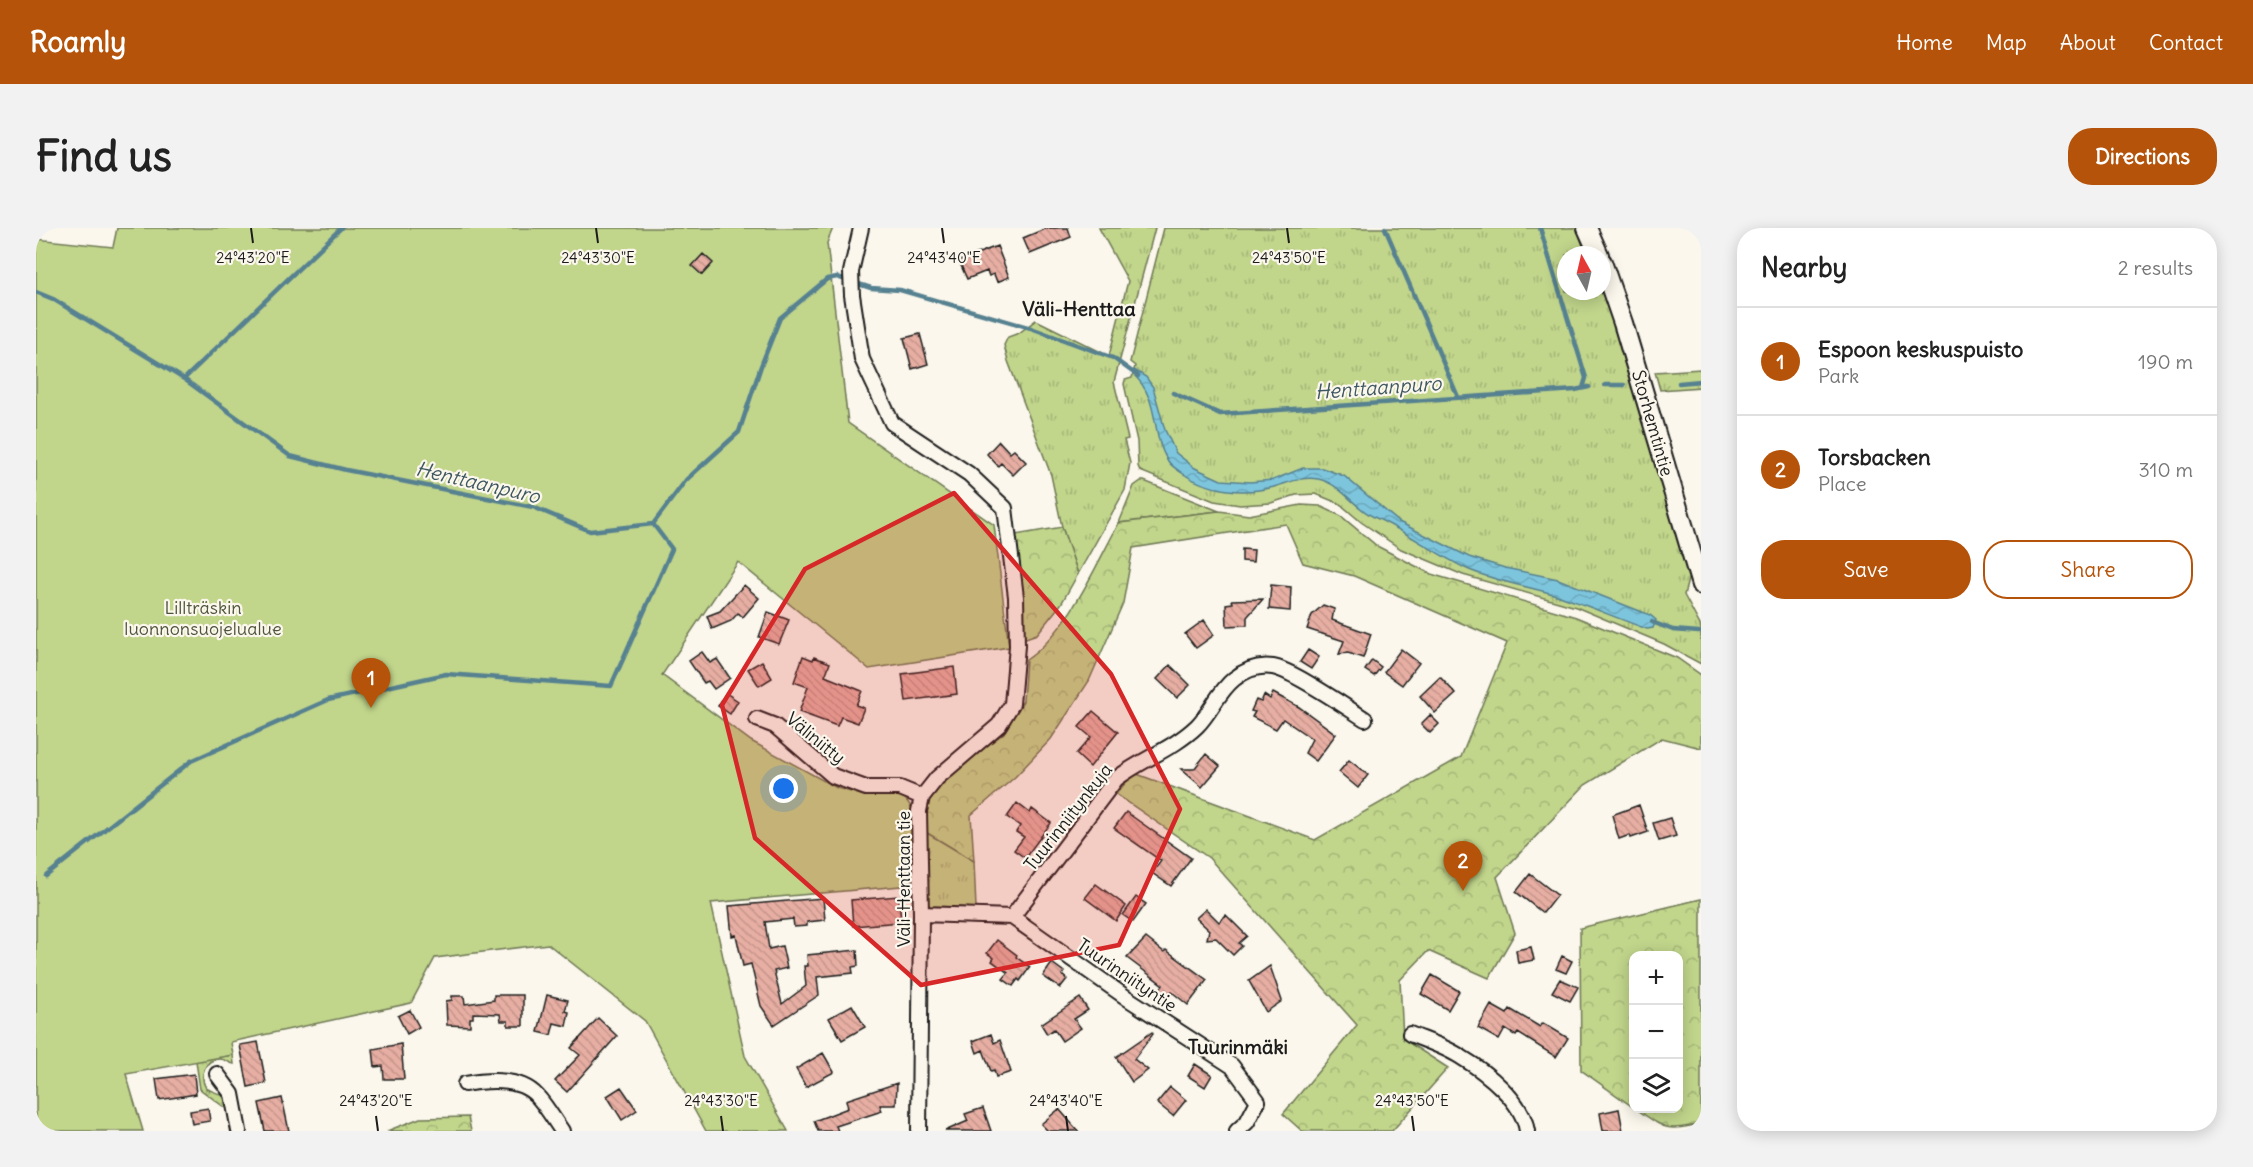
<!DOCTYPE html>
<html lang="en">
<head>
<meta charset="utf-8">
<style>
  :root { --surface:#fff; --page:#f2f2f2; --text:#222; --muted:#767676; --line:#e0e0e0; --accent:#b45309 }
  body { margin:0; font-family:Delius,sans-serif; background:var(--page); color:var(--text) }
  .controls { position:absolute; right:18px; bottom:18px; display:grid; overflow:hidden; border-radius:12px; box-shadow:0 3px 15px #0003 }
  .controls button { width:54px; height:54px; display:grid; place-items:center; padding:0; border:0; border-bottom:2px solid var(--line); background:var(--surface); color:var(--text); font:30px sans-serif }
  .compass { position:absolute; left:1521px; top:18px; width:54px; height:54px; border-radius:50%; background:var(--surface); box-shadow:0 3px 15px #0003; rotate:352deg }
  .you { position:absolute; left:748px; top:561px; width:21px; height:21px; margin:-15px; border:4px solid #fff; border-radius:50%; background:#1a73e8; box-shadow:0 0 0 9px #1a73e833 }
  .badge { display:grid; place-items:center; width:39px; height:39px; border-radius:50%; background:var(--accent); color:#fff; font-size:20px; font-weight:700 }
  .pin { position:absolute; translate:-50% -50px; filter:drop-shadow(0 2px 3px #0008) }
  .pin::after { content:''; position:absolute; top:32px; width:21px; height:18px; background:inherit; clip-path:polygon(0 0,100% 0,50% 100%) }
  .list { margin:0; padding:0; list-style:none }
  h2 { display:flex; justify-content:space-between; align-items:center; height:78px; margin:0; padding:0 24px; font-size:26px }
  h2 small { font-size:20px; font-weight:400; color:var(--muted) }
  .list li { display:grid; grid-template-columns:39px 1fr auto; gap:18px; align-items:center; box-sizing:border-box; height:108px; padding:0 24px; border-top:2px solid var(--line) }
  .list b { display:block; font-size:22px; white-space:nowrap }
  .list p { margin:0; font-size:20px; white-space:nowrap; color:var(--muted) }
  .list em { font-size:20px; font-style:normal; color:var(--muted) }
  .actions { display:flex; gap:12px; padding:18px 24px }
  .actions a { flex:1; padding:14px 0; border:2px solid var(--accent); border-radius:24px; text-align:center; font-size:21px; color:var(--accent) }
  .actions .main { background:var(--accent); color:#fff }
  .icon { flex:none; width:33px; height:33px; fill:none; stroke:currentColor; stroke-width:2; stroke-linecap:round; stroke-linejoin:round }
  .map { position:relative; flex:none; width:1665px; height:903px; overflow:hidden; border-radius:24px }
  header { display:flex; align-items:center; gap:36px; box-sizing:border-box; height:84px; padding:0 30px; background:var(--accent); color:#fff }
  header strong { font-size:28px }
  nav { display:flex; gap:33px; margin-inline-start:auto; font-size:21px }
  .intro { display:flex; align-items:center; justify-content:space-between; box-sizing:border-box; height:144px; padding:0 36px }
  h1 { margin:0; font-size:42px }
  .button { padding:15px 27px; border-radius:24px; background:var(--accent); color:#fff; font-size:21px; font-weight:700 }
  main { display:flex; gap:36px; padding:0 36px }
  aside { flex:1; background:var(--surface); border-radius:24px; box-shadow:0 3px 15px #0003 }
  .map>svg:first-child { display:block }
</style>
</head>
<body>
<header>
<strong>Roamly</strong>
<nav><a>Home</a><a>Map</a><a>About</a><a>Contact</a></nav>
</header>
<div class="intro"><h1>Find us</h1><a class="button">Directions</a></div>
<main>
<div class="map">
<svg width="1665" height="903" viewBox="0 0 1665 903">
  <defs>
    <pattern id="grass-tufts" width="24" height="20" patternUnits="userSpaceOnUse" patternTransform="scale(1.5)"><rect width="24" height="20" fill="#c1d58b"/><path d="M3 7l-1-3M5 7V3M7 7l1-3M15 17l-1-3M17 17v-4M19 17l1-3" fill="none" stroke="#a5b677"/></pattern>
    <pattern id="forest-crowns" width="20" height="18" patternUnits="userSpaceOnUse" patternTransform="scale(1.5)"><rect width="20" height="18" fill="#c1d58b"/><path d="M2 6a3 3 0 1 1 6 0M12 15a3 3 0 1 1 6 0" fill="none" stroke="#a5b677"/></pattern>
    <pattern id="water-waves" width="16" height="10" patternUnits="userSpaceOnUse" patternTransform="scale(1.5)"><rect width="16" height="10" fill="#7dc5dd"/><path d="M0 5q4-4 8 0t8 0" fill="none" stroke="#6ba9bd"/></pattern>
    <pattern id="building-back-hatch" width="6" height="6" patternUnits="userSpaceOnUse" patternTransform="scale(1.5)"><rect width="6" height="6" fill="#e7aea3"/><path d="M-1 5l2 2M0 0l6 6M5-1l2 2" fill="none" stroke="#c6958c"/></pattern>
  </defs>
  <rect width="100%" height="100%" fill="#fbf7ec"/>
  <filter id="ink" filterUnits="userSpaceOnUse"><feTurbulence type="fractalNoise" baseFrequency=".0167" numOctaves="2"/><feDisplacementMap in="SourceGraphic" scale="12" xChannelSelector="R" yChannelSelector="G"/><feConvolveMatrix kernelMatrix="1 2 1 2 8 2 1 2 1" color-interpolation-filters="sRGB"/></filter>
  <g filter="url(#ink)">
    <path fill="url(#grass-tufts)" stroke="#6e7854" stroke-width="1.5" d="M1063 0H1119L1078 154 1092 211 1088 212 1094 235 1089 262 1042 346 1026 299 1015 247 972 133 968 117 972 109 983 105 1000 92 1073 128 1092 53Z
      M1128 0H1541L1550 27H1530V63L1566 62 1570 72 1653 348 1648 367 1665 399V436L1628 416 1540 379 1427 347 1365 321 1325 294 1304 276 1280 266 1260 267 1235 275 1204 277 1178 273 1104 243 1102 238 1101 213 1088 156 1089 152 1096 150 1099 138 1094 134Z
      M1665 141V159L1624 162 1619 144Z
      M1105 253H1108L1183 283 1083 295 1098 258Z
      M888 603 938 633 940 680 893 678 889 671Z
      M197 827 198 836C193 835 189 831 184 831 168 831 163 848 170 860 183 868 188 862 191 879H188L164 861 160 833Z"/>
    <path fill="url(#forest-crowns)" stroke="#6e7854" stroke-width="1.5" d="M1265 277 1284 278 1305 288 1341 318 1395 346 1540 389 1641 430 1665 447V520L1626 510 1549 557 1461 649 1479 705 1453 750 1392 723 1364 752 1367 811 1412 840 1356 903H1266L1247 886 1321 797 1173 630 1080 566 1098 545 1279 612 1425 529 1471 415 1318 348 1267 335 1250 296 1097 320 1087 375 1053 453 1015 511 979 549 935 587 938 633 888 603V592L893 568 915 544 968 505 987 473 990 432C1032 404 1059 339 1083 295L1183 283 1213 287Z
      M1026 299 1042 346 1025 376 1001 406 987 411 988 392 979 307Z
      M1665 671V896C1628 903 1631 902 1600 881L1642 880V728H1598L1597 879 1545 842 1544 700Z
      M432 889 435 903H351L384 890Z"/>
    <path fill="#c1d58b" stroke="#6e7854" stroke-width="1.5" d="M81 0H797L791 15 812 195 958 297 973 419 833 441 702 334 626 447 715 513 801 560 826 567 855 566 868 569 876 580V657L675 675 709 828 752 903H670L609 793 512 716 399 730 375 775 195 814 197 827 90 846 107 903H0V11L77 19Z"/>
    <path fill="url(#water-waves)" stroke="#568190" stroke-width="1.5" d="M1098 142 1110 149 1117 159 1129 202 1140 225 1159 240 1185 252 1214 254 1237 252 1267 240H1286L1308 248 1363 294 1433 329 1469 340 1522 351 1614 387 1620 392 1617 400 1611 401C1580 390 1549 376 1517 366 1490 358 1454 352 1429 340 1398 325 1370 303 1338 289 1318 280 1304 255 1282 251 1265 248 1253 255 1238 259 1208 267 1171 263 1146 245 1142 242 1135 238 1132 233 1114 206 1125 172 1097 146Z"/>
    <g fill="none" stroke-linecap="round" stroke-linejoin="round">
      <path stroke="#568190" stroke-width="4.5" d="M1349 0 1422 169
        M1504 0 1550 150 1547 160
        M0 64 17 71 148 151 254 228 310 242 497 279 554 303 617 296 650 252 703 204 725 138 744 90 791 51 801 49 835 60 864 62 995 100 1077 130 1102 148
        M148 151 305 0
        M1643 155 1665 153
        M1569 157H1588
        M1137 165 1184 186 1539 162 1553 159
        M1616 394 1637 402 1663 404
        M10 648 155 533 292 472 410 446 575 458 636 321 617 296"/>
    </g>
    <path fill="url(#building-back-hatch)" stroke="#1c1c1c" stroke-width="1.5" d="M1011 0H1032L1035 9 994 26 987 10Z
      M961 18 973 49 961 54 958 46 953 48 951 43 931 51 923 33Z
      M667 26 677 35 666 47 656 38Z
      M884 106 892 136 876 141 868 110Z
      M963 213 974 225 978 222 990 234 977 247 965 235 962 238 951 226Z
      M1206 321 1218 322 1217 334 1206 333Z
      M708 357 723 370 707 389 702 385 695 393 676 401 671 388 684 383Z
      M1235 357 1255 359 1254 383 1233 381Z
      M1227 371 1211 389V397L1191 398 1190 376 1197 375 1196 372Z
      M1287 377 1298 381 1296 392 1335 406 1327 430 1312 425 1303 426 1308 413 1271 401 1276 387Z
      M732 384 753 392 743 416 723 409Z
      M1168 392 1178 407 1160 420 1149 406Z
      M1365 421 1383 435 1366 457 1348 444Z
      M1272 422 1283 429 1275 441 1264 434Z
      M666 424 674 435 681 431 694 450 678 461 672 453 668 455 653 433Z
      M767 428 777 432 778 429 794 435 789 448 826 463 820 477 828 480 822 495 805 489 801 498 763 484 772 459 758 454Z
      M1336 432 1345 439 1338 448 1329 442Z
      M726 433 736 450 723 458 712 441Z
      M1134 437 1154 457 1141 470 1121 451Z
      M918 439 921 466 870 473 866 446Z
      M1404 449 1420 466 1399 485 1384 468Z
      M690 465 702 473 694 486 682 478Z
      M1237 465 1263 479 1300 506 1280 533 1269 525 1276 511 1247 491 1240 501 1216 489 1219 484 1215 483 1220 472 1225 474 1228 467 1234 471Z
      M1057 483 1082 504 1054 539 1040 526 1055 509 1043 499Z
      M1394 487 1403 496 1394 505 1385 496Z
      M1170 526 1184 538 1166 559 1145 541H1158Z
      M1313 532 1332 547 1322 560 1303 544Z
      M981 575 994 585 996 581 1015 595 989 630 978 622 988 609 980 604 984 598 971 589Z
      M1603 577 1612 604 1595 610 1594 607 1583 611 1576 587Z
      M1090 584 1155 630 1135 658 1116 645 1125 633 1078 600Z
      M1634 590 1640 608 1623 613 1617 595Z
      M1494 646 1521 667 1507 685 1480 664Z
      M1060 656 1090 678 1080 693 1049 670Z
      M863 668 865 694 817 698 815 672Z
      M1100 669 1110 676 1097 694 1087 687Z
      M787 670 789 692 771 694V698L758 699 757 691 729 694 733 721 746 718 751 740 738 743 746 776 770 758 768 738H772L771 727 821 722 822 738 816 739 817 745 781 749 783 767 738 797 725 778 715 736 707 738 700 707 696 708 693 678Z
      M1170 681 1183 694 1190 687 1211 708 1203 715 1206 718 1197 727 1180 710 1171 711 1173 702 1160 690Z
      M1110 710 1128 724 1130 722 1171 752 1152 777 1136 764 1127 776 1118 770 1127 757 1091 730Z
      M961 712 981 727 980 729 994 739 984 753 982 751 977 758 967 751 972 745 956 733 958 730 951 725Z
      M1495 719 1498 732 1482 735 1480 722Z
      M1526 728 1536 733 1530 745 1520 741Z
      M1016 735 1028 744 1026 747 1031 751 1024 760 1007 748Z
      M1234 738 1246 773 1230 784 1213 753Z
      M1396 747 1423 763 1412 782 1385 766Z
      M1524 751 1542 759 1534 773 1516 764Z
      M458 767H487V798H472V793H465L464 786 437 785V790H434V798L411 797 410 773 416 772V768H428L429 776 458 772Z
      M511 767 532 772 529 783 533 784 530 798 518 795 515 807 502 804Z
      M1044 770 1052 782 1038 791 1045 800 1026 813 1018 801 1011 806 1005 796Z
      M816 777 829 799 806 812 793 790Z
      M1455 777 1471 786 1474 781 1504 799 1507 795 1532 810 1520 829 1482 805 1480 808 1469 801 1463 812 1442 800Z
      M374 782 383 799 371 806 362 788Z
      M562 790 581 808 531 864 519 853 544 827 535 820Z
      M1116 804 1117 806 1098 831 1112 842 1096 854 1080 829Z
      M955 806 958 815 964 812 975 844 960 849 958 842 955 843 947 822 941 825 937 813Z
      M222 814 230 855 212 859 204 817Z
      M365 816 368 851H348L347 838 339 839 337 821Z
      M787 825 798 844 770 859 760 841Z
      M1159 836 1176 847 1169 859 1152 848Z
      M158 846 160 866 123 872 120 851Z
      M861 855 860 877H844L846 883 800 898 802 903H782L778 893 812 880 810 872Z
      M585 859 601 882 586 892 571 868Z
      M1134 859 1150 872 1137 888 1121 875Z
      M246 870 253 903H229L223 875Z
      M172 880 174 893 156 896 154 883Z
      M947 880 955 903H909L932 893 929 886Z
      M1023 881 1042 903H1012L1005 896Z
      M1583 881 1587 903H1567L1564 885Z"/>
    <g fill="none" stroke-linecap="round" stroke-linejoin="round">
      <g stroke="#1c1c1c" stroke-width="18">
        <path id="street" d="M825 0 815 44 816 67 826 131 856 195 933 246 969 280 980 369 981 418 976 476 963 497 901 550 886 569 883 583 885 686 883 903
          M721 491 739 498 797 548 830 560H864L886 569
          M885 686 976 689 1091 770 1196 838 1222 873 1211 894 1201 903
          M976 689 1080 551C1106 531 1137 521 1161 498 1175 484 1182 464 1198 451 1209 442 1223 437 1237 439 1256 442 1310 479 1329 491
          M1374 806C1391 813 1410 819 1425 829 1450 844 1487 873 1491 903
          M181 846 196 866 203 903
          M429 856C451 852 484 849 501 868 511 879 518 892 526 903"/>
      </g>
      <g stroke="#1c1c1c" stroke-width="22">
        <path id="secondary" d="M1551 0 1563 27
          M1566 34 1587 95 1665 357"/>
      </g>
      <use href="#street" stroke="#fbf7ec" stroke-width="14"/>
      <use href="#secondary" stroke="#fbf7ec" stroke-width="18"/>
    </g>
  </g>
  <path fill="#d62828" fill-opacity="0.2" stroke="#d62828" stroke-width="4.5" stroke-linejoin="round" d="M918 265 1075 446 1144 581 1083 717 885 757 719 610 686 477 769 341Z"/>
  <path fill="none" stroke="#1c1c1c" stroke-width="2" d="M215 0 217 15M560 0 562 15M906 0 908 15M1251 0 1253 15M340 888 342 903M685 888 687 903M1030 888 1032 903M1376 888 1378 903"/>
  <g text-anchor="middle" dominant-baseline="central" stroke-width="4.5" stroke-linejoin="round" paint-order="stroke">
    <g font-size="18" fill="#1c1c1c" stroke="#fbf7ec">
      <text transform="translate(1617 195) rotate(74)">Storhemtintie</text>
      <text transform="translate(780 510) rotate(39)">Väliniitty</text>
      <text transform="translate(1032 589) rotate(-52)">Tuurinniitynkuja</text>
      <text transform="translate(867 651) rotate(-90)">Väli-Henttaan tie</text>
      <text transform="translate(1091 747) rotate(34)">Tuurinniityntie</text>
    </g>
    <g font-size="18" fill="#4e543d" stroke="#fbf7ec">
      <text x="167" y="379">Lillträskin<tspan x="167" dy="21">luonnonsuojelualue</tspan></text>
    </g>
    <g font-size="20" font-weight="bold" fill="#1c1c1c" stroke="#fbf7ec">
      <text x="1043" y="80">Väli-Henttaa</text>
      <text x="1202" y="818">Tuurinmäki</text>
    </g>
    <g font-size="20" font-style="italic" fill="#3e5760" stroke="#fbf7ec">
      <text transform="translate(1342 159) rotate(-4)">Henttaanpuro</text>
      <text transform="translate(442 254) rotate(13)">Henttaanpuro</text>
    </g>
  </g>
  <g font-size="15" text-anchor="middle" fill="#1c1c1c" stroke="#fbf7ec" stroke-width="4.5" stroke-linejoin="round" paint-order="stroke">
    <text x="217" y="35">24°43'20"E</text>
    <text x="562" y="35">24°43'30"E</text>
    <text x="908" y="35">24°43'40"E</text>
    <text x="1253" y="35">24°43'50"E</text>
    <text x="340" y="878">24°43'20"E</text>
    <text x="685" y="878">24°43'30"E</text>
    <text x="1030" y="878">24°43'40"E</text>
    <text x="1376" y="878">24°43'50"E</text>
  </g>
</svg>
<div class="controls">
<button>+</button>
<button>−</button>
<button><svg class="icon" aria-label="layers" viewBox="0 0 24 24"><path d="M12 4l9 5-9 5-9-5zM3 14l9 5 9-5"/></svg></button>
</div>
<svg class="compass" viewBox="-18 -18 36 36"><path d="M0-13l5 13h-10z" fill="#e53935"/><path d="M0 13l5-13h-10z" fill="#767676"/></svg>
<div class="you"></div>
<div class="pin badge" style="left:335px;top:480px">1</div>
<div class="pin badge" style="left:1427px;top:663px">2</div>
</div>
<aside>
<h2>Nearby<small>2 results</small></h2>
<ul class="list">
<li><span class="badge">1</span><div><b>Espoon keskuspuisto</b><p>Park</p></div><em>190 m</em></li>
<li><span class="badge">2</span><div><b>Torsbacken</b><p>Place</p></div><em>310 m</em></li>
</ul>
<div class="actions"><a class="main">Save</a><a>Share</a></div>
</aside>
</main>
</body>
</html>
